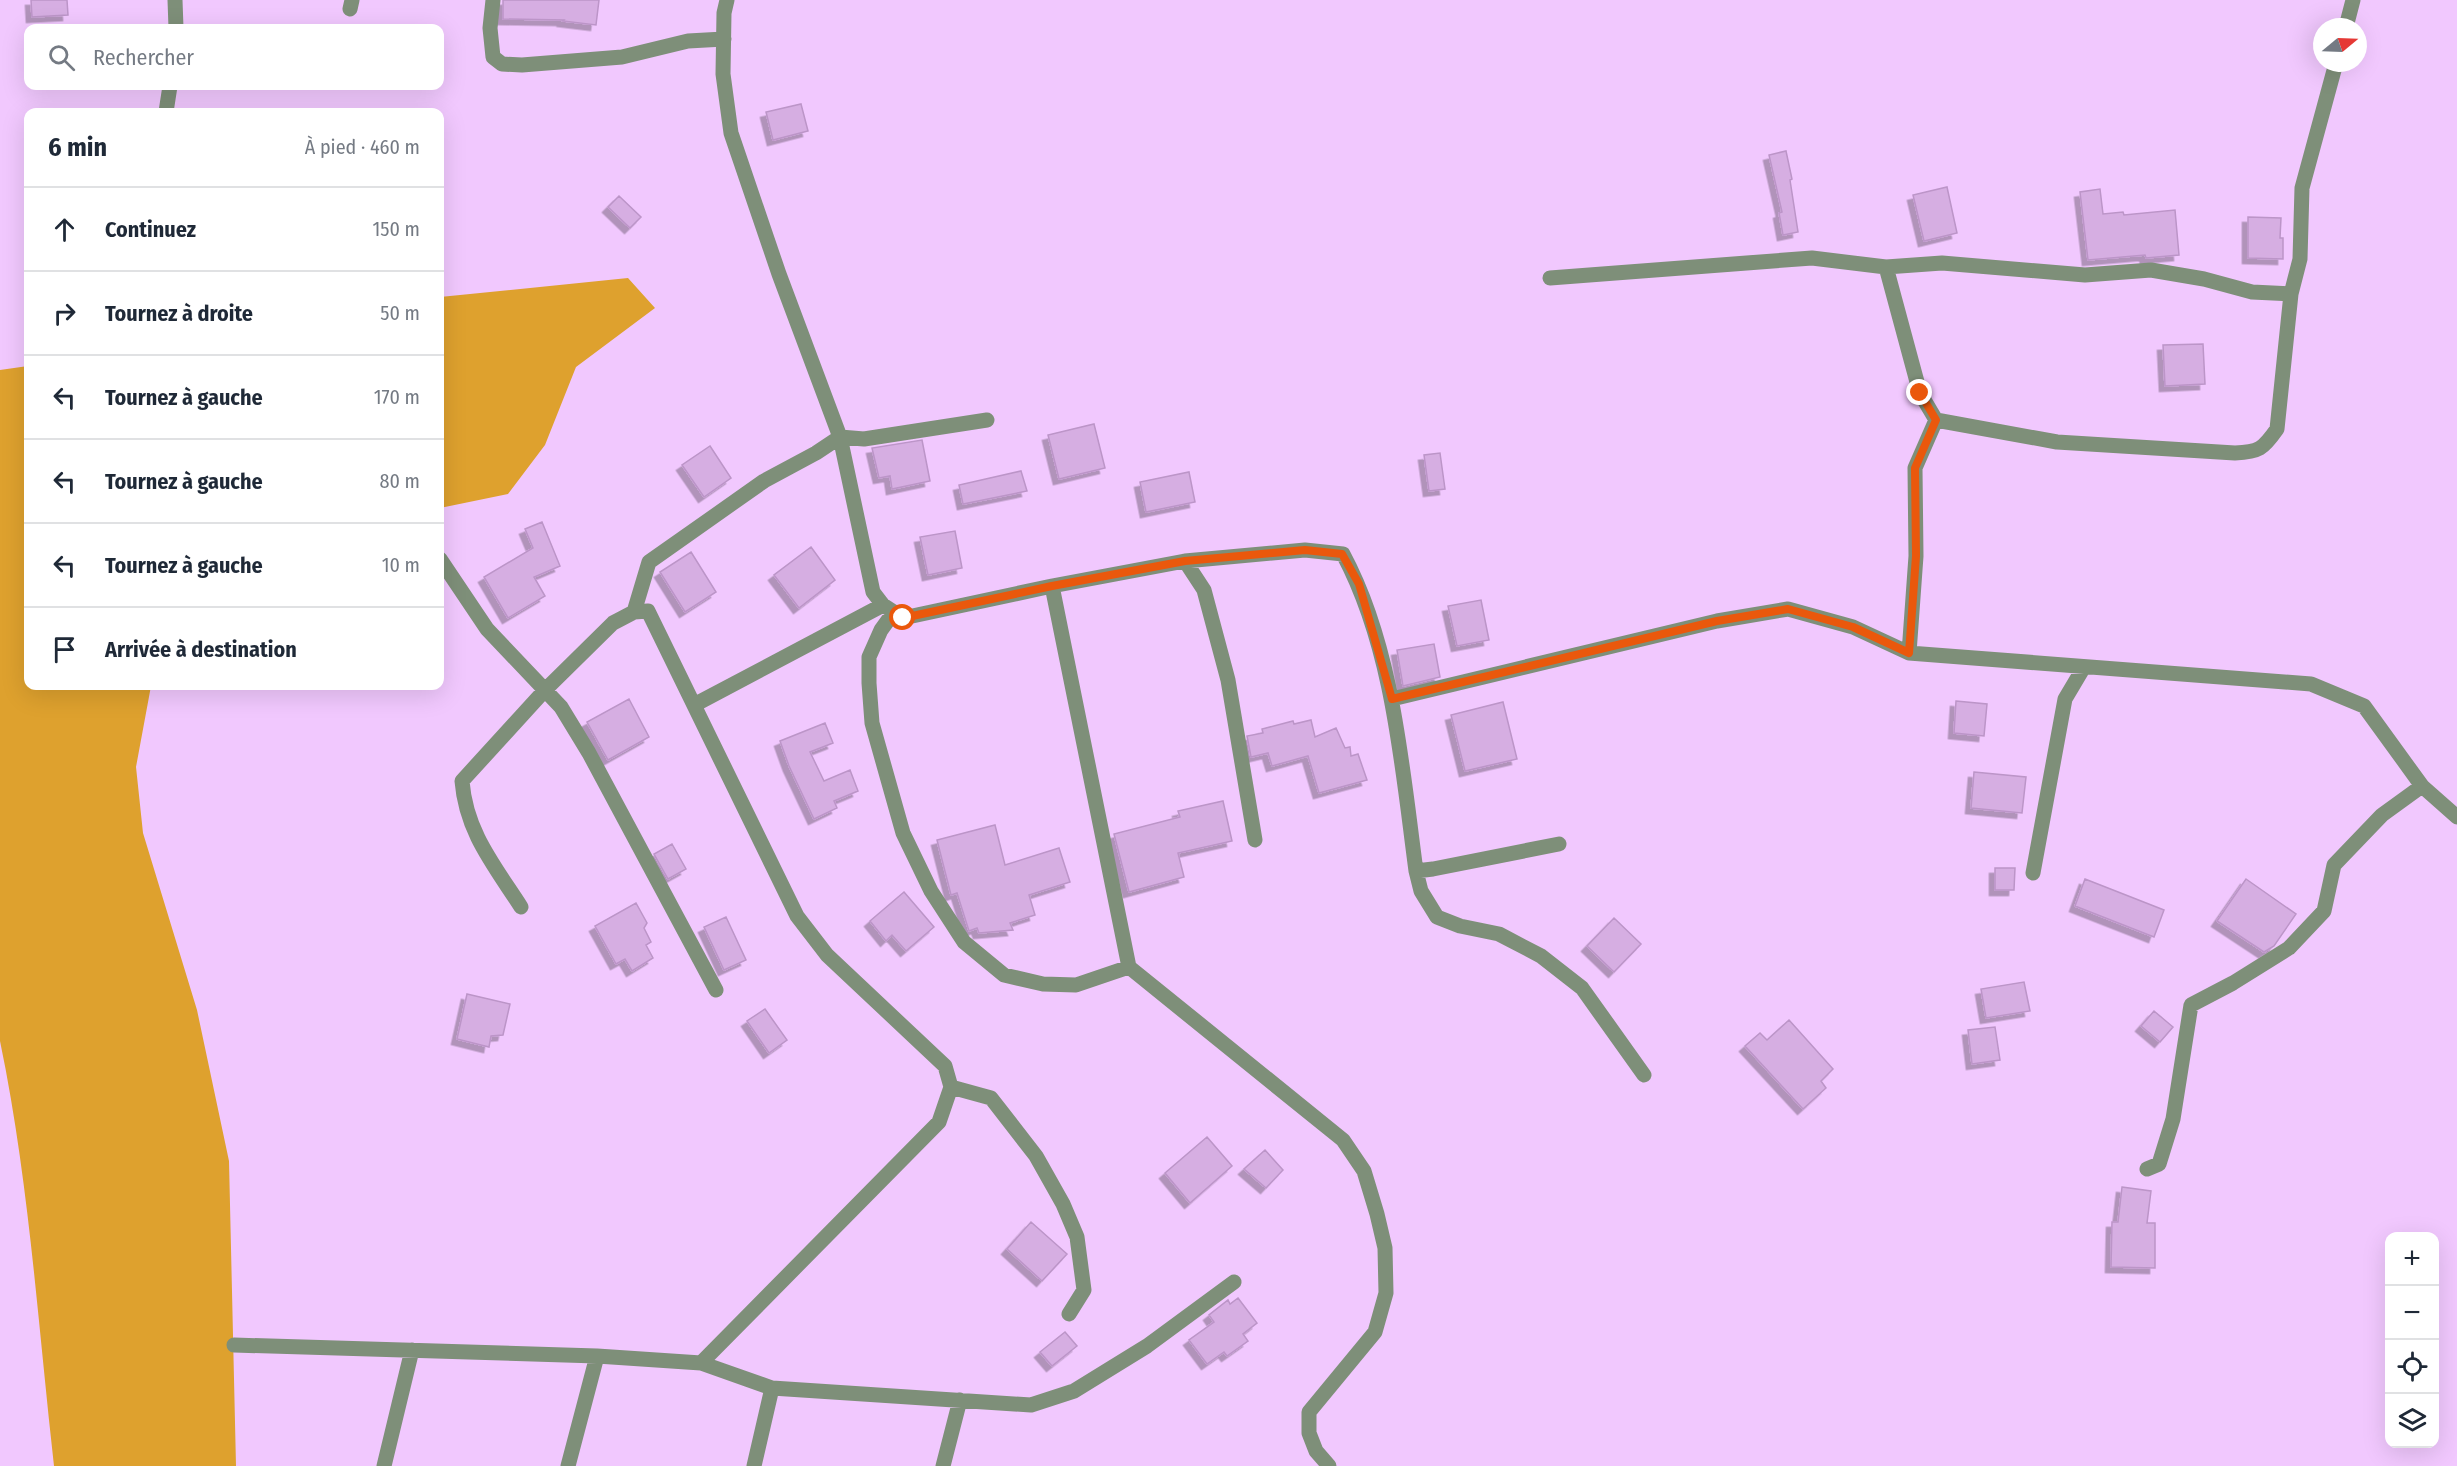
<!DOCTYPE html>
<html lang="fr">
<head>
<meta charset="utf-8">
<style>
  :root { --surface:#fff; --page:#f2f2f3; --text:#1f2937; --muted:#747a83; --line:#e0e1e3 }
  body { margin:0; font-family:"Fira Sans Condensed",sans-serif; background:var(--page); color:var(--text) }
  .controls { position:absolute; right:18px; bottom:18px; display:grid; overflow:hidden; border-radius:12px; box-shadow:0 6px 24px #0002 }
  .controls button { width:54px; height:54px; display:grid; place-items:center; padding:0; border:0; border-bottom:2px solid var(--line); background:var(--surface); color:var(--text); font:30px sans-serif }
  .compass { position:absolute; left:2313px; top:18px; width:54px; height:54px; border-radius:50%; background:var(--surface); box-shadow:0 6px 24px #0002; rotate:71deg }
  .stop { position:absolute; width:18px; height:18px; margin:-14px; border:4px solid #ea580c; border-radius:50%; background:#fff }
  .stop.end { background:#ea580c; border-color:#fff; box-shadow:0 2px 6px #0008 }
  .list { margin:0; padding:0; list-style:none }
  h2 { display:flex; justify-content:space-between; align-items:center; height:78px; margin:0; padding:0 24px; font-size:26px }
  h2 small { font-size:20px; font-weight:400; color:var(--muted) }
  .list li { display:grid; grid-template-columns:39px 1fr auto; gap:18px; align-items:center; box-sizing:border-box; height:84px; padding:0 24px; border-top:2px solid var(--line) }
  .list b { display:block; font-size:22px; white-space:nowrap }
  .list em { font-size:20px; font-style:normal; color:var(--muted) }
  .icon { flex:none; width:33px; height:33px; fill:none; stroke:currentColor; stroke-width:2; stroke-linecap:round; stroke-linejoin:round }
  .map { position:relative; flex:none; width:2457px; height:1466px; overflow:hidden }
  .search { position:absolute; background:var(--surface); box-shadow:0 6px 24px #0002; left:24px; top:24px; width:420px; height:66px; display:flex; align-items:center; gap:15px; box-sizing:border-box; padding:0 21px; border-radius:12px; color:var(--muted); font-size:22px }
  .panel { position:absolute; background:var(--surface); box-shadow:0 6px 24px #0002; left:24px; top:108px; width:420px; height:582px; border-radius:12px }
  .map>svg:first-child { display:block }
</style>
</head>
<body>
<div class="map">
<svg width="2457" height="1466" viewBox="0 0 2457 1466">
  <defs>
    <filter id="shadow"><feDropShadow dx="-5.5" dy="5.5" stdDeviation="0" flood-color="#0004"/></filter>
  </defs>
  <rect width="100%" height="100%" fill="#f1c8fe"/>
  <path fill="#dea12e" d="M628 278 655 308 576 367 545 445 508 494 440 508V297Z
    M28 366V686H151L136 767 143 833 197 1010 229 1161 236 1466H54C38 1325 29 1180 0 1041V370Z"/>
  <path fill="#d6aee2" stroke="#bc95c8" stroke-width="1.5" filter="url(#shadow)" d="M31 0H67L68 15 32 17Z
    M503 0H599L596 25 563 21 564 20 503 19Z
    M801 104 808 131 773 140 766 112Z
    M1786 151 1792 179 1790 180 1798 232 1783 235 1779 213 1782 212 1769 155Z
    M1947 187 1957 233 1924 241 1913 195Z
    M2100 189 2103 214 2123 212 2124 215 2175 210 2179 255 2146 258 2145 255 2088 260 2080 192Z
    M619 196 641 217 630 228 608 207Z
    M2248 217 2281 218 2280 238H2283V259L2248 258Z
    M2203 344 2205 384 2165 386 2163 345Z
    M1094 424 1105 468 1059 479 1048 435Z
    M922 440 930 481 892 489 890 476 879 478 872 448Z
    M710 446 731 478 704 497 682 465Z
    M1440 453 1445 489 1429 491 1424 455Z
    M1021 471 1027 491 963 504 959 485Z
    M1189 472 1195 502 1146 512 1140 482Z
    M542 522 560 566 534 577 545 596 508 618 484 577 533 548 525 529Z
    M955 531 962 568 928 575 920 537Z
    M811 547 835 580 799 608 774 575Z
    M691 552 716 592 685 612 660 572Z
    M1481 600 1489 640 1457 646 1448 606Z
    M1434 644 1440 677 1403 686 1397 650Z
    M629 699 649 737 608 760 587 722Z
    M1956 701 1987 704 1984 736 1954 733Z
    M1503 702 1517 759 1465 771 1451 715Z
    M1311 720 1315 737 1336 728 1345 748 1350 747 1351 756 1358 754 1367 780 1319 793 1308 756 1272 766 1268 753 1251 757 1247 736 1263 733 1262 729 1293 721 1294 724Z
    M825 723 833 743 810 752 824 781 850 770 858 791 834 801 837 808 814 819 789 766 780 741Z
    M1974 772 2026 777 2022 813 1971 808Z
    M1223 801 1232 841 1178 853 1184 877 1129 892 1114 834 1180 817 1178 811Z
    M995 825 1005 865 1059 848 1070 882 1029 895 1035 915 1010 923 1013 930 979 933 977 928 969 931 957 893 951 895 937 840Z
    M672 844 686 869 668 879 654 854Z
    M1995 868H2015L2014 890H1995Z
    M2085 879 2164 910 2154 937 2075 906Z
    M2246 879 2296 914 2274 946 2264 952 2217 921Z
    M904 892 934 927 906 951 892 935 886 941 870 921Z
    M636 903 647 923 644 928 651 942 646 945 653 958 632 971 625 959 616 964 595 926Z
    M726 917 746 960 724 970 704 927Z
    M1614 918 1641 944 1614 972 1587 946Z
    M2024 982 2030 1011 1986 1018 1981 989Z
    M467 994 510 1004 503 1035 491 1036 489 1047 457 1039Z
    M765 1009 787 1040 769 1053 747 1021Z
    M2154 1011 2173 1027 2160 1042 2141 1026Z
    M1789 1020 1833 1069 1821 1081 1826 1088 1803 1109 1745 1046 1760 1033 1767 1040Z
    M1995 1027 2000 1060 1972 1064 1968 1030Z
    M1207 1137 1232 1166 1190 1203 1165 1173Z
    M1265 1150 1283 1170 1266 1188 1244 1169Z
    M2122 1187 2151 1191 2147 1223H2155V1268L2111 1267 2112 1222H2118Z
    M1031 1222 1067 1254 1042 1281 1007 1249Z
    M1238 1298 1257 1323 1243 1334 1248 1341 1227 1356 1224 1352 1207 1364 1189 1340 1214 1322 1209 1315 1228 1300 1230 1304Z
    M1065 1332 1077 1346 1052 1366 1040 1352Z"/>
  <g fill="none" stroke-linecap="round" stroke-linejoin="round">
    <path stroke="#7e8f79" stroke-width="15" d="M175 0 176 28
      M493 0 490 28 493 57 502 64 522 65 622 57 688 41 724 39
      M727 0 724 13 723 74 731 133 779 274 840 437 873 592 883 605 903 618 1052 586 1185 561 1305 550 1343 554C1393 647 1402 767 1416 871L1421 891 1437 917 1460 926 1499 934 1541 956 1582 988 1644 1075
      M350 9 352 0
      M2346 27 2353 0
      M166 112 170 86
      M1886 267 1920 393 1936 420 1915 468 1916 556 1909 653
      M1550 278 1812 258 1886 267 1942 263 2085 275 2151 270 2204 279 2252 292 2291 294
      M1936 420 2057 442 2235 453C2259 452 2263 449 2277 429L2291 294 2300 259 2302 188 2336 63
      M440 559 487 629 561 707 589 753 716 990
      M1185 561 1204 590 1228 680 1255 840
      M1052 586 1129 967 1343 1140 1364 1171 1377 1214 1385 1248 1386 1293 1375 1332 1309 1412V1433L1316 1451 1329 1466
      M634 612 649 562 764 481 816 453 840 437 864 439 987 420
      M894 612 881 630 869 657V683L872 723 903 833 931 891 964 942 1004 975 1043 984 1076 985 1129 967
      M1392 699 1717 621 1788 609 1853 627 1909 653 2311 684 2364 706 2422 786 2457 817
      M694 705 883 605
      M1416 871 1433 869 1559 844
      M2033 873 2065 699 2084 667
      M521 907C494 865 466 832 462 781L545 690 613 623 634 612 648 611 797 916 827 955 945 1066 951 1087 939 1122 701 1363
      M951 1087 991 1098 1036 1156 1063 1204 1077 1237 1084 1290 1069 1314
      M2147 1169 2159 1164 2173 1119 2191 1005 2233 983 2289 948 2324 911 2334 865 2382 815 2422 786
      M234 1345 597 1356 701 1363 772 1388 1031 1405 1074 1391 1147 1346 1234 1282
      M384 1466 412 1350
      M568 1466 597 1356
      M754 1466 772 1388
      M943 1466 960 1400"/>
  </g>
  <g fill="none" stroke-linecap="round" stroke-linejoin="round">
    <path stroke="#ea580c" stroke-width="8" d="M903 618 1052 586 1185 561 1305 550 1342 554 1359 584 1392 699 1717 621 1788 609 1853 627 1909 653 1916 556 1915 468 1936 420 1920 393"/>
  </g>
</svg>
<div class="controls">
<button>+</button>
<button>−</button>
<button><svg class="icon" aria-label="locate" viewBox="0 0 24 24"><circle cx="12" cy="12" r="6"/><path d="M12 2v4M12 18v4M2 12h4M18 12h4"/></svg></button>
<button><svg class="icon" aria-label="layers" viewBox="0 0 24 24"><path d="M12 4l9 5-9 5-9-5zM3 14l9 5 9-5"/></svg></button>
</div>
<svg class="compass" viewBox="-18 -18 36 36"><path d="M0-13l5 13h-10z" fill="#e53935"/><path d="M0 13l5-13h-10z" fill="#747a83"/></svg>
<div class="stop" style="left:903px;top:618px"></div>
<div class="stop end" style="left:1920px;top:393px"></div>
<div class="search"><svg class="icon" aria-label="search" viewBox="0 0 24 24"><circle cx="10" cy="10" r="6"/><path d="M15 15l6 6"/></svg>Rechercher</div>
<section class="panel">
<h2>6 min<small>À pied · 460 m</small></h2>
<ul class="list">
<li><svg class="icon" aria-label="ahead" viewBox="0 0 24 24"><path d="M12 20V5M6 11l6-6 6 6"/></svg><div><b>Continuez</b></div><em>150 m</em></li>
<li><svg class="icon" aria-label="right" viewBox="0 0 24 24"><path d="M7 20v-9h11M14 6l5 5-5 5"/></svg><div><b>Tournez à droite</b></div><em>50 m</em></li>
<li><svg class="icon" aria-label="left" viewBox="0 0 24 24"><path d="M17 20v-9H6M10 6l-5 5 5 5"/></svg><div><b>Tournez à gauche</b></div><em>170 m</em></li>
<li><svg class="icon" aria-label="left" viewBox="0 0 24 24"><path d="M17 20v-9H6M10 6l-5 5 5 5"/></svg><div><b>Tournez à gauche</b></div><em>80 m</em></li>
<li><svg class="icon" aria-label="left" viewBox="0 0 24 24"><path d="M17 20v-9H6M10 6l-5 5 5 5"/></svg><div><b>Tournez à gauche</b></div><em>10 m</em></li>
<li><svg class="icon" aria-label="arrive" viewBox="0 0 24 24"><path d="M6 21V4h12l-3 4 3 4H6"/></svg><div><b>Arrivée à destination</b></div></li>
</ul>
</section>
</div>
</body>
</html>
